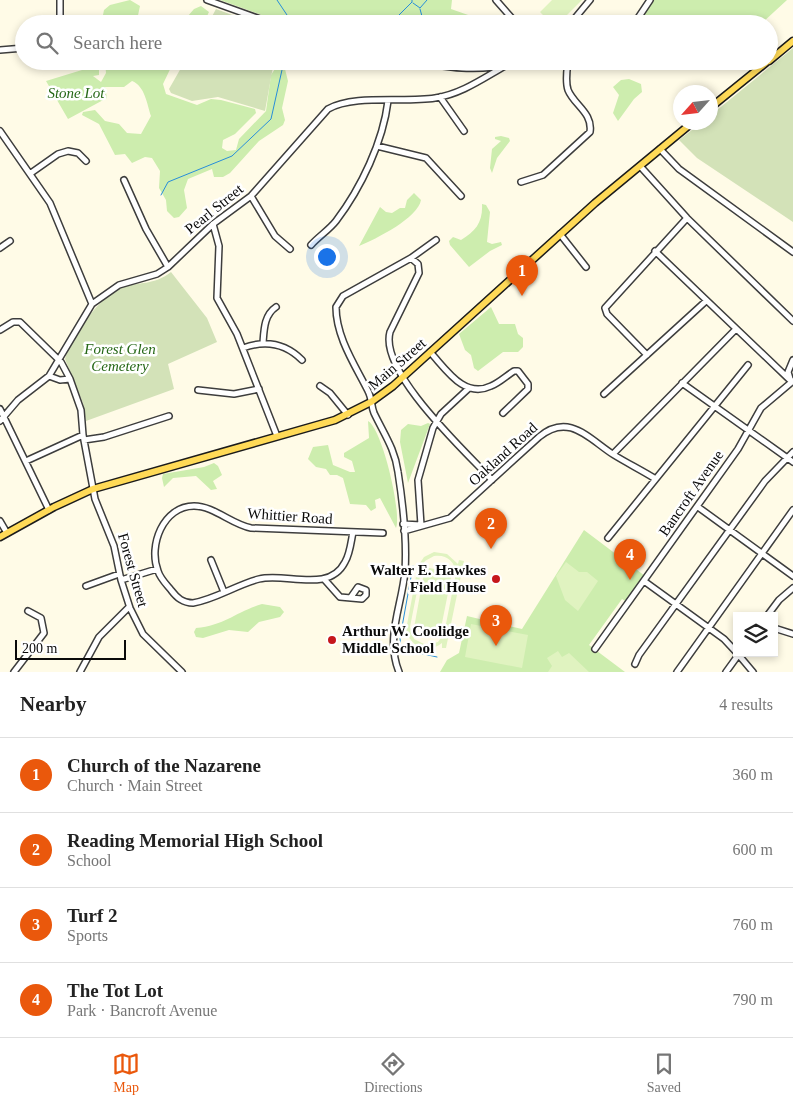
<!DOCTYPE html>
<html lang="en">
<head>
<meta charset="utf-8">
<style>
  :root { --surface:#fff; --page:#f6f6f6; --text:#222; --muted:#767676; --line:#e0e0e0; --accent:#ea580c }
  body { margin:0; font-family:Georgia,serif; background:var(--page); color:var(--text) }
  .controls { position:absolute; right:15px; bottom:15px; display:grid; overflow:hidden; border-radius:0px; box-shadow:0 2px 8px #0003 }
  .controls button { width:45px; height:45px; display:grid; place-items:center; padding:0; border:0; border-bottom:1px solid var(--line); background:var(--surface); color:var(--text); font:25px sans-serif }
  .compass { position:absolute; left:673px; top:85px; width:45px; height:45px; border-radius:50%; background:var(--surface); box-shadow:0 2px 8px #0003; rotate:243deg }
  .scale { position:absolute; left:15px; bottom:12px; width:111px; box-sizing:border-box; padding-left:5px; border:2px solid #0a0a0a; border-top:0; font-size:14px; line-height:18px; white-space:nowrap; color:#0a0a0a; -webkit-text-stroke:4px #fff; paint-order:stroke }
  .you { position:absolute; left:326px; top:256px; width:18px; height:18px; margin:-12px; border:4px solid #fff; border-radius:50%; background:#1a73e8; box-shadow:0 0 0 8px #1a73e833 }
  .badge { display:grid; place-items:center; width:32px; height:32px; border-radius:50%; background:var(--accent); color:#fff; font-size:16px; font-weight:700 }
  .pin { position:absolute; translate:-50% -41px; filter:drop-shadow(0 1px 2px #0008) }
  .pin::after { content:''; position:absolute; top:26px; width:18px; height:15px; background:inherit; clip-path:polygon(0 0,100% 0,50% 100%) }
  .list { margin:0; padding:0; list-style:none }
  h2 { display:flex; justify-content:space-between; align-items:center; height:65px; margin:0; padding:0 20px; font-size:21px }
  h2 small { font-size:16px; font-weight:400; color:var(--muted) }
  .list li { display:grid; grid-template-columns:32px 1fr auto; gap:15px; align-items:center; box-sizing:border-box; height:75px; padding:0 20px; border-top:1px solid var(--line) }
  .list b { display:block; font-size:19px; white-space:nowrap }
  .list p { margin:0; font-size:16px; white-space:nowrap; color:var(--muted) }
  .list em { font-size:16px; font-style:normal; color:var(--muted) }
  .icon { flex:none; width:28px; height:28px; fill:none; stroke:currentColor; stroke-width:2; stroke-linecap:round; stroke-linejoin:round }
  .map { position:relative; flex:none; width:793px; height:672px; overflow:hidden }
  .search { position:absolute; background:var(--surface); box-shadow:0 2px 8px #0003; left:15px; right:15px; top:15px; height:55px; display:flex; align-items:center; gap:12px; box-sizing:border-box; padding:0 18px; border-radius:28px; color:var(--muted); font-size:19px }
  .sheet { height:365px; background:var(--surface) }
  nav { display:flex; justify-content:space-around; align-items:center; box-sizing:border-box; height:70px; border-top:1px solid var(--line); background:var(--surface); font-size:14px; color:var(--muted) }
  nav a { display:grid; justify-items:center; gap:2px }
  nav .on { color:var(--accent) }
  .map>svg:first-child { display:block }
</style>
</head>
<body>
<div class="map">
<svg width="793" height="672" viewBox="0 0 793 672">
  <rect width="100%" height="100%" fill="#fffbe7"/>
  <path fill="#cdedae" d="M130 0 140 6 137 20 103 15 104 10 110 5Z
    M220 0H452L451 9 471 16 476 24H286Z
    M654 0H787L761 24H638Z
    M201 6 209 12 203 24H181L194 9Z
    M88 61H99V75L93 76 101 82 106 73 105 61H174L163 84 166 94 197 105 211 99 221 100 255 109 256 113 235 134 223 140 222 148 227 151 236 150 239 139 266 111 271 75 280 61H287L285 69 288 81 282 108 285 120 283 125 259 141 230 173 223 177H214L212 169 188 179 184 190 187 208 179 217 174 218 167 211 166 200 159 188 160 171 152 158 145 157 132 163 125 154 115 155 99 124 82 115 83 112 95 110 105 121 119 124 127 133 141 134 151 116C147 104 145 86 132 81L124 87H105L107 98 68 119 46 81 82 70Z
    M629 79 641 84 642 92 634 99 618 121 613 113 619 95 613 87 621 80Z
    M501 136 509 138 510 141 497 158 492 173 490 168 492 149 501 141 495 139V137Z
    M414 193 421 200C418 218 376 239 359 246L380 207 386 212 392 213 400 208H405L407 200Z
    M482 204 486 205 490 212 487 242 492 244 501 242 502 245 490 251 469 267 450 245 449 241 453 237 461 240C476 231 483 222 482 204Z
    M491 307 499 324H515L518 334 523 338V347L518 352H503L478 371 474 368 471 355 465 350 459 334Z
    M368 421C382 428 402 513 396 528L380 498 375 500 376 508 371 511 366 505 350 504 343 478 337 475H330L326 469 316 467 308 459 313 447 328 445 333 465 350 472H355L352 461 344 457V453L369 438Z
    M428 423 430 424 408 483 400 442 401 430 408 424 421 426Z
    M214 463 218 466 222 475 213 481 217 489 211 490 196 476 173 478 164 487 162 478 163 474 204 467Z
    M584 530 645 576 627 602 622 599 589 645 625 672H440L447 660 459 653 467 616 522 629Z
    M262 604 280 607 284 612 280 617 259 622 248 632 229 630 203 638 196 637 194 632 196 628C226 625 235 612 262 604Z"/>
  <path fill="#d3e2b8" d="M216 9 257 24H208Z
    M793 48V222L697 158 679 140 701 123 710 122 711 115Z
    M185 61H274L265 111 218 97 192 101 171 93 169 89Z
    M171 272 207 318 217 342 168 364 174 389 86 421 83 403 65 359C71 337 99 297 121 288 140 281 153 286 171 272Z"/>
  <path fill="#e0f3c0" fill-rule="evenodd" d="M552 0H582L558 24H552L540 12Z
    M434 552 447 554 458 564 459 560 464 561 446 648H442V643C428 654 411 648 406 630L418 566 424 557ZM434 556C446 554 455 561 456 573L444 634 438 642 426 645 414 639 410 627 422 566 425 561Z
    M566 562 579 572H587L598 581 578 611 565 600 556 576Z
    M425 567 452 573 440 633 414 628Z
    M471 624 528 635 522 668 465 657Z
    M558 651 562 657 569 653 589 672H548L552 666 547 658Z"/>
  <g fill="none" stroke-linecap="round" stroke-linejoin="round">
    <path stroke="#278eda" stroke-width="1" d="M277 0 293 24
      M413 3 420 8 427 0
      M420 9 423 20 427 24
      M390 24 412 2V0
      M161 195 168 182 232 156 271 119 284 61
      M413 566 400 638 401 649 437 657"/>
    <g stroke="#3d3d3d" stroke-width="8">
      <path id="minor" d="M207 0 274 24
        M496 0 517 24
        M60 24V0
        M570 24 590 0
        M634 24 650 0
        M0 50 24 48
        M410 61C446 67 483 74 518 61
        M440 97 464 131
        M0 131 50 203 92 304
        M377 146 426 158 461 196
        M660 149 679 169 793 252
        M640 166 687 218 793 321
        M31 173 58 154 68 151 78 153 86 161
        M124 180 146 229 168 267
        M521 182 543 175 590 132C593 113 574 105 568 90 565 81 567 70 568 61
        M251 196 275 236 290 249
        M213 224 219 246 217 298 237 334 277 436
        M560 234 586 267
        M311 245C319 236 329 230 336 221 361 188 383 142 388 101
        M0 248 10 241
        M655 251 792 382
        M411 258 418 264 419 273 390 332C379 372 465 451 492 480
        M0 330 13 322H20L61 362 70 379
        M263 343C264 330 264 315 276 307
        M243 348C265 340 285 343 302 360
        M430 352C446 369 464 399 491 386 499 383 506 376 514 371H518L528 384V389L503 413
        M647 355 607 314 605 308 687 218
        M49 376 60 380 70 379 81 410 83 435 95 499 114 546 121 580 130 608 143 634 182 672
        M791 382 788 372 793 360
        M682 383 793 462
        M320 386 330 393 348 415
        M198 390 234 394 259 389
        M604 394 706 301
        M0 409 49 510
        M0 421 18 400 49 376 92 304 119 285 157 274 168 267 213 224 251 196 328 109C354 94 404 103 435 98 461 94 482 79 505 66
        M84 440 104 437 169 416
        M613 454 735 330
        M26 461 83 435
        M698 507 793 576
        M0 521 7 533
        M403 524 421 525
        M421 525 418 480 433 428 441 414 468 389
        M404 531 450 518 539 437C569 412 589 439 614 455 627 463 641 470 654 478
        M353 532C351 542 350 554 345 562 329 594 285 572 259 579 236 585 216 599 193 603 183 603 177 598 171 590 166 584 160 578 158 571 148 546 163 506 194 506 214 506 231 524 251 528L383 533
        M608 538 748 365
        M211 560 224 592
        M324 579 340 597 362 599 366 595V590L358 587 351 597
        M121 580 157 569
        M644 581 724 639 737 653
        M86 586 119 574
        M767 616 779 600 793 588
        M774 628 793 634
        M595 649 738 449 761 408 793 381
        M737 653 753 672
        M635 664 639 655 765 481 793 452
        M14 672 44 633 41 618 28 611
        M80 672 99 637 129 607
        M399 672C385 637 402 606 405 571 407 539 403 504 398 472 395 449 384 434 374 413 371 406 372 398 368 391 355 365 336 337 336 307L343 296 411 258 436 240
        M677 672 793 510
        M726 672 739 654"/>
    </g>
    <g stroke="#1b1b1b" stroke-width="9">
      <path id="major" d="M769 61 793 41
        M710 108 768 61
        M0 537 54 507 93 489 335 420 371 402 393 386 595 203 693 122"/>
    </g>
    <use href="#minor" stroke="#fff" stroke-width="5"/>
    <use href="#major" stroke="#ffda57" stroke-width="6"/>
  </g>
  <g fill="#c6171b" stroke="#fff" stroke-width="2">
    <circle cx="496" cy="579" r="5"/>
    <circle cx="332" cy="640" r="5"/>
  </g>
  <g text-anchor="middle" dominant-baseline="central" stroke-width="5" stroke-linejoin="round" paint-order="stroke">
    <g font-size="15" font-style="italic" fill="#256716" stroke="#fff">
      <text x="76" y="93">Stone Lot</text>
      <text x="120" y="349">Forest Glen<tspan x="120" dy="17">Cemetery</tspan></text>
    </g>
    <g font-size="15" fill="#0a0a0a" stroke="#fff">
      <text transform="translate(214 209) rotate(-39)">Pearl Street</text>
      <text transform="translate(397 364) rotate(-41)">Main Street</text>
      <text transform="translate(503 454) rotate(-42)">Oakland Road</text>
      <text transform="translate(691 493) rotate(-55)">Bancroft Avenue</text>
      <text transform="translate(290 516) rotate(4)">Whittier Road</text>
      <text transform="translate(133 570) rotate(74)">Forest Street</text>
    </g>
    <g font-size="15" font-weight="bold" fill="#0a0a0a" stroke="#fff" text-anchor="end">
      <text x="486" y="570">Walter E. Hawkes<tspan x="486" dy="17">Field House</tspan></text>
      <text x="342" y="631" text-anchor="start">Arthur W. Coolidge<tspan x="342" dy="17">Middle School</tspan></text>
    </g>
  </g>
</svg>
<div class="controls">
<button><svg class="icon" aria-label="layers" viewBox="0 0 24 24"><path d="M12 4l9 5-9 5-9-5zM3 14l9 5 9-5"/></svg></button>
</div>
<svg class="compass" viewBox="-18 -18 36 36"><path d="M0-13l5 13h-10z" fill="#e53935"/><path d="M0 13l5-13h-10z" fill="#767676"/></svg>
<div class="scale">200 m</div>
<div class="you"></div>
<div class="pin badge" style="left:522px;top:296px">1</div>
<div class="pin badge" style="left:491px;top:549px">2</div>
<div class="pin badge" style="left:496px;top:646px">3</div>
<div class="pin badge" style="left:630px;top:580px">4</div>
<div class="search"><svg class="icon" aria-label="search" viewBox="0 0 24 24"><circle cx="10" cy="10" r="6"/><path d="M15 15l6 6"/></svg>Search here</div>
</div>
<section class="sheet">
<h2>Nearby<small>4 results</small></h2>
<ul class="list">
<li><span class="badge">1</span><div><b>Church of the Nazarene</b><p>Church · Main Street</p></div><em>360 m</em></li>
<li><span class="badge">2</span><div><b>Reading Memorial High School</b><p>School</p></div><em>600 m</em></li>
<li><span class="badge">3</span><div><b>Turf 2</b><p>Sports</p></div><em>760 m</em></li>
<li><span class="badge">4</span><div><b>The Tot Lot</b><p>Park · Bancroft Avenue</p></div><em>790 m</em></li>
</ul>
</section>
<nav>
<a class="on"><svg class="icon" aria-label="map" viewBox="0 0 24 24"><path d="M3 6l6-2 6 2 6-2v14l-6 2-6-2-6 2zM9 4v14M15 6v14"/></svg>Map</a>
<a><svg class="icon" aria-label="directions" viewBox="0 0 24 24"><path d="M12 3l9 9-9 9-9-9zM9 14v-3h6M13 9l2 2-2 2"/></svg>Directions</a>
<a><svg class="icon" aria-label="saved" viewBox="0 0 24 24"><path d="M7 4h10v16l-5-4-5 4z"/></svg>Saved</a>
</nav>
</body>
</html>
